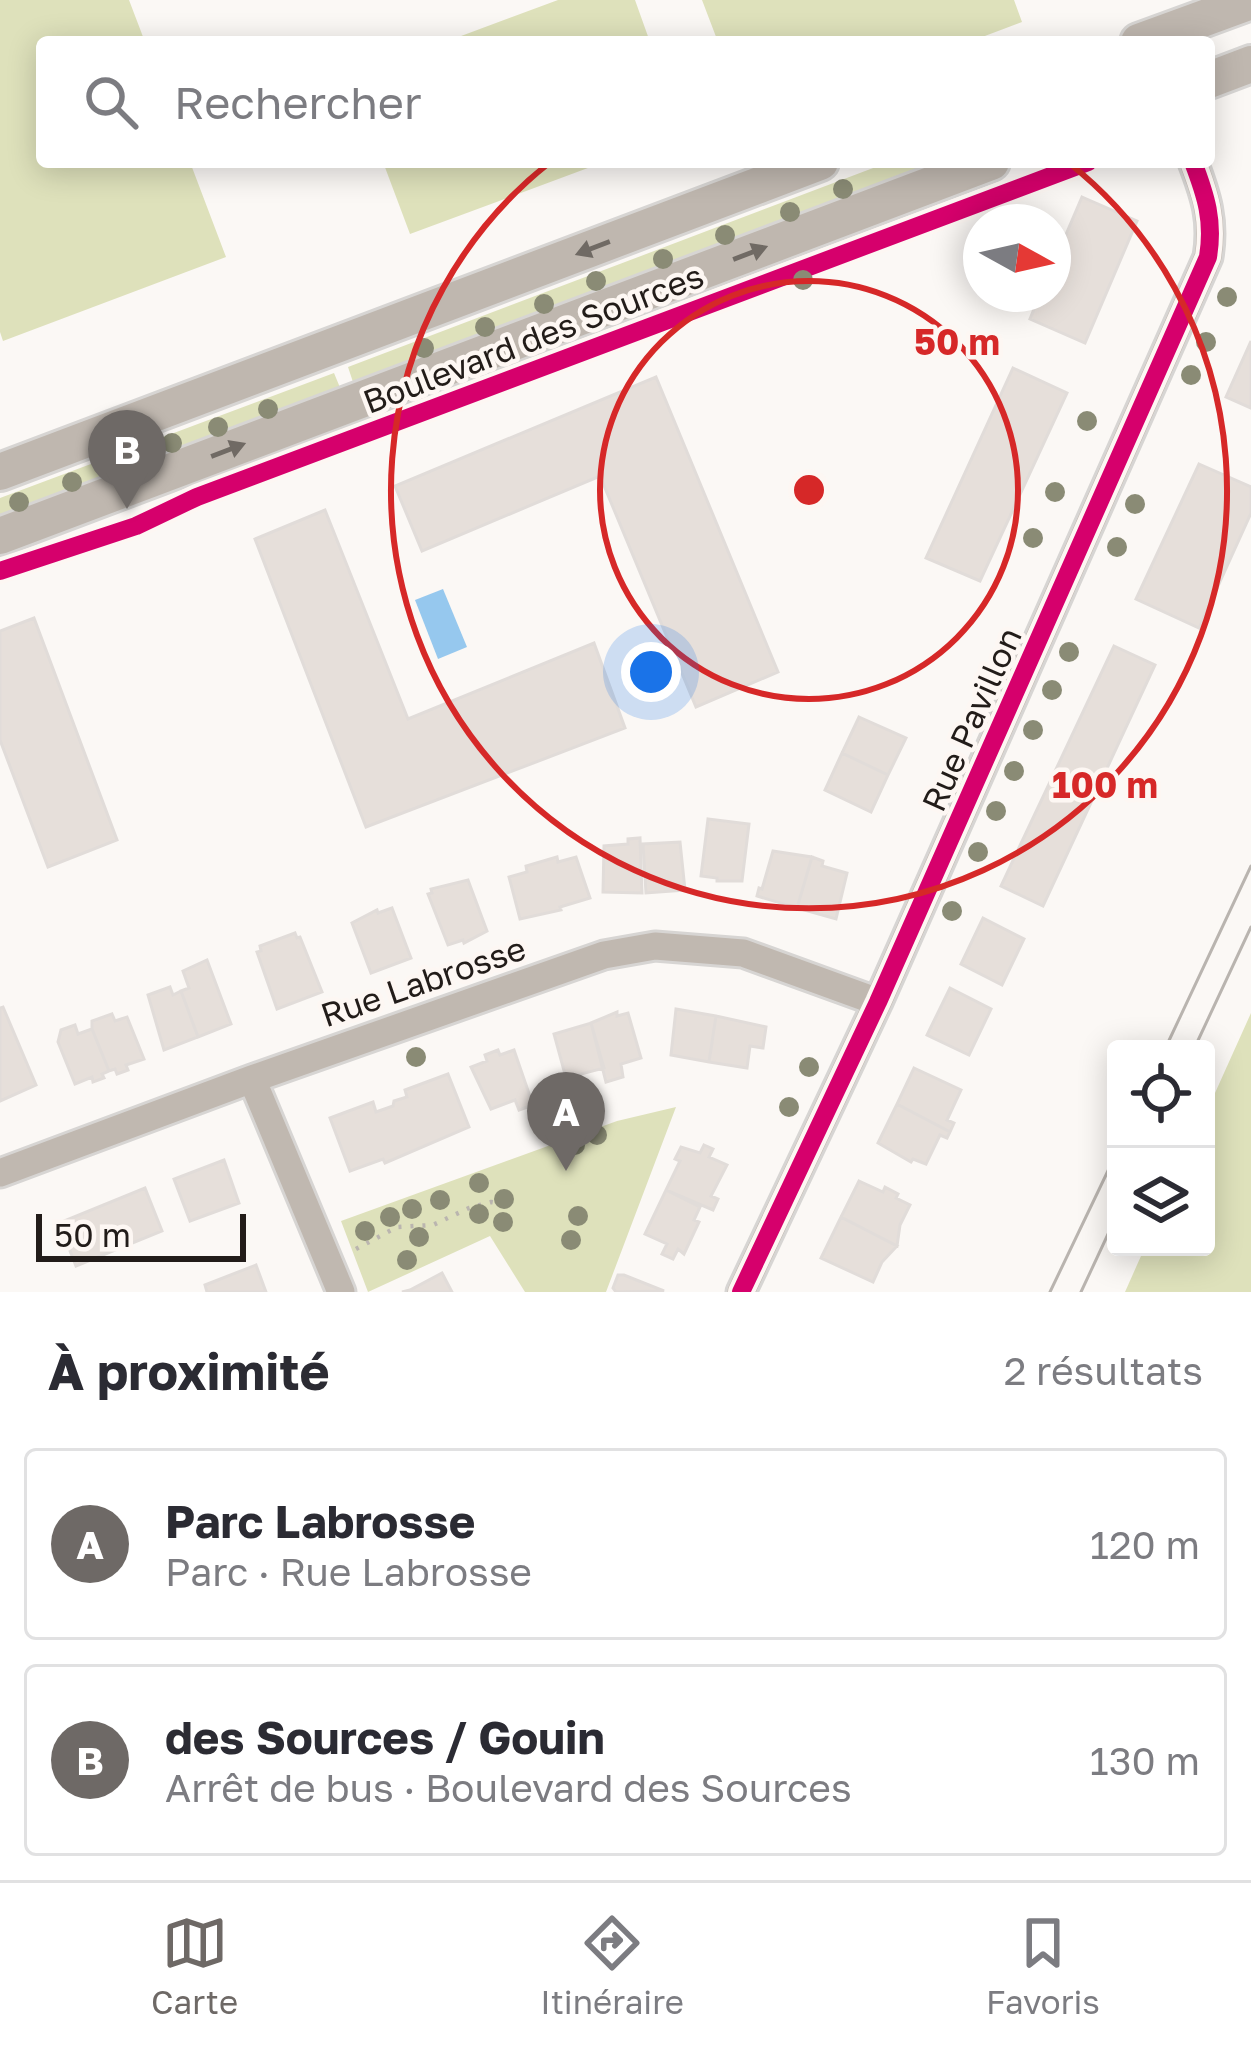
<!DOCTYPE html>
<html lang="fr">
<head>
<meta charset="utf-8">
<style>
  :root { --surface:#fff; --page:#f2f2f3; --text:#2b2b33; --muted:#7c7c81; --line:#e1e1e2; --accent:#6e6966 }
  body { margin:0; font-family:"Golos Text",sans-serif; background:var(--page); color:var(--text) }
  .controls { position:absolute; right:36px; bottom:36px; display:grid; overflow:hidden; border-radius:12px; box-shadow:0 6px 30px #0003 }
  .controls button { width:108px; height:108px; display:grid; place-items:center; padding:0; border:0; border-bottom:3px solid var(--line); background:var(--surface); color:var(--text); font:60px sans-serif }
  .compass { position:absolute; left:963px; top:204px; width:108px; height:108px; border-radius:50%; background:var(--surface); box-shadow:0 6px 30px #0003; rotate:98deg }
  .scale { position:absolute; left:36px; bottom:30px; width:210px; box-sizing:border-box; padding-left:12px; border:6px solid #221c19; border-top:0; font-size:33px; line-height:42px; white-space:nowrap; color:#221c19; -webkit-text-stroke:9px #fdf7f3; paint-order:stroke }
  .you { position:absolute; left:651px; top:672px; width:42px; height:42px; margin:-30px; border:9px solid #fff; border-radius:50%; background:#1a73e8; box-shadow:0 0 0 18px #1a73e833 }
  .badge { display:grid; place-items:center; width:78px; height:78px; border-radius:50%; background:var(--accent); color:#fff; font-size:39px; font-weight:700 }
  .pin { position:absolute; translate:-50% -99px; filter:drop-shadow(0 3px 6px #0008) }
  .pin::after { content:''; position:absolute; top:63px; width:42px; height:36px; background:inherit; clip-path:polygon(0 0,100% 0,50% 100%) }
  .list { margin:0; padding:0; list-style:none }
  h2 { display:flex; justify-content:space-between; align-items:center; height:156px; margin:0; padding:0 48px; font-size:51px }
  h2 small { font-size:39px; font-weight:400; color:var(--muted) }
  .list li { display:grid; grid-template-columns:78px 1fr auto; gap:36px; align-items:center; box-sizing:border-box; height:192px; margin:0 24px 24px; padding:0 24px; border:3px solid var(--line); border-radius:12px }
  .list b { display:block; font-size:45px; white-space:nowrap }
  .list p { margin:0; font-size:39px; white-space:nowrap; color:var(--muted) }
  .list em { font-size:39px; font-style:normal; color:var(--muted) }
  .icon { flex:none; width:66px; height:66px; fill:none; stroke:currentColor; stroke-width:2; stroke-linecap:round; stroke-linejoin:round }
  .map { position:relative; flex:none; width:1251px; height:1292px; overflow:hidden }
  .search { position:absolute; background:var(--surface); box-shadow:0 6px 30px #0003; left:36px; right:36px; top:36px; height:132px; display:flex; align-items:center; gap:30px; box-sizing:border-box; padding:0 42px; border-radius:12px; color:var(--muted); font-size:45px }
  .sheet { height:588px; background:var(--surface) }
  nav { display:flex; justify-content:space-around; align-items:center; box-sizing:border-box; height:168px; border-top:3px solid var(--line); background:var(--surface); font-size:33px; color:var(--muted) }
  nav a { display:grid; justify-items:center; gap:6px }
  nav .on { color:var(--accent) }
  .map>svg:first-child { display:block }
</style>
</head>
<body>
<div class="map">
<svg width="1251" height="1292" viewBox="0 0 1251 1292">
  <rect width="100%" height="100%" fill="#fbf8f5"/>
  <path fill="#dee1bb" d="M0 0H129L145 42H42V162H190L226 257 3 341 0 332Z
    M558 0H635L650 42H445Z
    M702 0H1014L1022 22 969 42H718Z
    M383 162H604L410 234Z
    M889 162H943L354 385 348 367Z
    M334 373 341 390 0 519V498Z
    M1251 1013V1292H1125L1145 1247H1206V1113Z
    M676 1107 606 1292H525L490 1236 368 1292 341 1221 617 1121Z"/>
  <path fill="#96c8ee" d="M443 589 467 647 438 659 415 600Z"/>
  <path fill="#e6dfda" stroke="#e1dcd9" stroke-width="3" d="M1082 197 1137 221 1085 343 1030 319 1040 294H1053V265Z
    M1251 341V408L1226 397Z
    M1013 368 1067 393 980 581 926 558Z
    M656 377 778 672 696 707 600 476 422 551 395 486Z
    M1199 464 1251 487V513L1199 628 1136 599Z
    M325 510 408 719 594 643 625 728 366 827 255 539Z
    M34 618 117 840 48 867 0 740V631Z
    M1114 646 1155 665 1043 906 1001 886Z
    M859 717 906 738 888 775 842 753Z
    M842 753 888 775 871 812 825 790Z
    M708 819 749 824 742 881H717V878L701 876Z
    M640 838 642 893 603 892 604 846 628 844V839Z
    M680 842 685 890 646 893 643 844Z
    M773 851 812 857 797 908 757 896 759 888 762 889Z
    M557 857 558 862 576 857 590 898 560 907 561 910 520 919 509 877 527 872 526 866Z
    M812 857 823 861 822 866 847 873 836 919 797 908Z
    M468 880 487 931 464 943 463 940 448 945 428 894 432 893 431 889Z
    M392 908 411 958 371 973 352 923 377 910 378 913Z
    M983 918 1024 939 1002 985 961 964Z
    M295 933 297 938 300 937 322 992 277 1009 257 952 261 951 260 946Z
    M207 960 231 1024 198 1037 181 991 189 988 183 971Z
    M170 987 173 995 181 991 198 1037 164 1050 148 995Z
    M950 988 991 1009 969 1055 927 1035Z
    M3 1007 36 1085 0 1101V1008Z
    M676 1009 716 1016 709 1062 671 1055Z
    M617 1012V1016L628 1013 641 1058 621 1064 623 1077 606 1082 591 1023Z
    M112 1014 115 1021 127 1017 144 1059 126 1065 128 1070 117 1074 115 1069 109 1071 92 1029V1021Z
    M716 1016 766 1027 763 1048 750 1046 747 1068 709 1062Z
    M591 1023 604 1068 566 1078 554 1034Z
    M75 1025 78 1034 92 1029 109 1071 102 1074 104 1078 93 1082 92 1077 75 1084 58 1042 61 1030Z
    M498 1050 500 1055 514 1050 533 1105 519 1110 515 1100 491 1109 471 1067 487 1061 485 1055Z
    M914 1068 961 1090 947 1120 954 1123 950 1132 897 1104Z
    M448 1074 469 1127 385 1163 383 1159 350 1171 330 1118 373 1102 376 1112 393 1106 394 1101 407 1097 405 1090Z
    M897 1104 950 1132 947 1138 940 1135 926 1164 913 1159 911 1162 878 1143Z
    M704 1145 713 1149 709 1157 727 1165 711 1196 718 1199 713 1210 666 1190 680 1161 675 1159 681 1147 700 1153Z
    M224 1160 239 1203 190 1221 174 1179Z
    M859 1181 883 1192 885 1187 898 1194 896 1198 910 1205 900 1225 897 1246 841 1217Z
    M145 1188 162 1231 76 1266 59 1223Z
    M666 1190 700 1207 694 1220 699 1222 684 1254 678 1249 673 1259 662 1254 667 1244 645 1234Z
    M841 1217 897 1246 882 1262 873 1282 821 1258Z
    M256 1265 266 1292H207L205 1285Z
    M442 1273 452 1292H402L410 1290Z
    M618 1275H624L664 1291 616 1292 613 1288Z"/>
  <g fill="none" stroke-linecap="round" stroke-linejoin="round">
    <g stroke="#d7d5d3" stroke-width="33">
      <path id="street" d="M252 1079 341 1292
        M0 1173 252 1079 604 955 655 946 743 953 878 1002
        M741 1292 878 1002 1208 257C1214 221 1206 196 1193 162"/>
    </g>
    <g stroke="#d7d5d3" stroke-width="42">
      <path id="secondary" d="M1139 42 1251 1
        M1209 80 1251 64
        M0 472 820 162
        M0 536 991 162"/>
    </g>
    <path stroke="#bab5af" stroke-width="4.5" stroke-dasharray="3 9" stroke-linecap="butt" d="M356 1249 397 1227 433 1225 469 1208 491 1202 507 1205"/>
    <use href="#street" stroke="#c0b8b0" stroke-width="27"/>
    <use href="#secondary" stroke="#bfb7af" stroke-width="36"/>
    <path stroke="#b9b4af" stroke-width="3" d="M1165 1049 1251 866
      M1194 1049 1251 927
      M1050 1292 1116 1154
      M1081 1292 1116 1217"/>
    <g stroke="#fdf7f3" stroke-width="26">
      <path id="cycleway" d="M0 571 136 526 197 497 1088 162
        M741 1292 878 1002 1208 257C1214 221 1206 196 1193 162"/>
    </g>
    <use href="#cycleway" stroke="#d6006c" stroke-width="18"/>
  </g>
  <g fill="#8a8b75">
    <circle cx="843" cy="189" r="10"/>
    <circle cx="790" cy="212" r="10"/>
    <circle cx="725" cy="235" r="10"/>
    <circle cx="663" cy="259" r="10"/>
    <circle cx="803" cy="280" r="10"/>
    <circle cx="596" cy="281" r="10"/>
    <circle cx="1227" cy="297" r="10"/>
    <circle cx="544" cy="304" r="10"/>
    <circle cx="485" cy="327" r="10"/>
    <circle cx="1206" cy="342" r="10"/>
    <circle cx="424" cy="348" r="10"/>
    <circle cx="1191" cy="375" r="10"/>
    <circle cx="268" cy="409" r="10"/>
    <circle cx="1087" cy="421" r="10"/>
    <circle cx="218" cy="427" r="10"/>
    <circle cx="172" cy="443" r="10"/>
    <circle cx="119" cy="466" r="10"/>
    <circle cx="72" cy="482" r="10"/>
    <circle cx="1055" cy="492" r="10"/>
    <circle cx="19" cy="502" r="10"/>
    <circle cx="1135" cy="504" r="10"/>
    <circle cx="1033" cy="538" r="10"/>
    <circle cx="1117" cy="547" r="10"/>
    <circle cx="1069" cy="652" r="10"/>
    <circle cx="1052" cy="690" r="10"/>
    <circle cx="1033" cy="730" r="10"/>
    <circle cx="1014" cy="771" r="10"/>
    <circle cx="996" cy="811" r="10"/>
    <circle cx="978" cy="852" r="10"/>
    <circle cx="952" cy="911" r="10"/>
    <circle cx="416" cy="1057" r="10"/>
    <circle cx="809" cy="1067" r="10"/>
    <circle cx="789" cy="1107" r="10"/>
    <circle cx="597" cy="1135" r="10"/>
    <circle cx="575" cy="1145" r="10"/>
    <circle cx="479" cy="1183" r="10"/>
    <circle cx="504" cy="1199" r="10"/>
    <circle cx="440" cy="1200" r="10"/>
    <circle cx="412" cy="1209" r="10"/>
    <circle cx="479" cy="1214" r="10"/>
    <circle cx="578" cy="1216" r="10"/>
    <circle cx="390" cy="1217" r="10"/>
    <circle cx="503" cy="1222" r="10"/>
    <circle cx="365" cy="1231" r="10"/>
    <circle cx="419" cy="1237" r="10"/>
    <circle cx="571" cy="1240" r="10"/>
    <circle cx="407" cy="1260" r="10"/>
  </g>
  <defs><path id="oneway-solid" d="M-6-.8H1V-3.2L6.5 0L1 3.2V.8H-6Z" transform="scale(3)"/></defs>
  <g fill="#706a64">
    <use href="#oneway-solid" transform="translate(593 248) rotate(159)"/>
    <use href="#oneway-solid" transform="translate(750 253) rotate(-21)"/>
    <use href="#oneway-solid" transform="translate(228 450) rotate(-21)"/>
  </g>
  <g fill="none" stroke="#d62828" stroke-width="6">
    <circle cx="809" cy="490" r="209"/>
    <path d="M1069 163A418 418 0 1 1 549 163"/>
  </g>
  <g text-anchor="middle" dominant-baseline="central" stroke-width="9" stroke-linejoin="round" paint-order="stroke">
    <g font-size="33" fill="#221c19" stroke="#fdf7f3">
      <text transform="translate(533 338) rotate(-21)">Boulevard des Sources</text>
      <text transform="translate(971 719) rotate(-66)">Rue Pavillon</text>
      <text transform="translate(423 981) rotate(-19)">Rue Labrosse</text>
    </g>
  </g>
  <circle cx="809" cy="490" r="18" fill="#d62828" stroke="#fdf7f3" stroke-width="6"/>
  <g font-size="36" text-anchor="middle" font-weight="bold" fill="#d62828" stroke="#fdf7f3" stroke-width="9" stroke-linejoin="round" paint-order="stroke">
    <text x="957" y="355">50 m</text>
    <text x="1105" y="798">100 m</text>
  </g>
</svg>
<div class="controls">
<button><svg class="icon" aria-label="locate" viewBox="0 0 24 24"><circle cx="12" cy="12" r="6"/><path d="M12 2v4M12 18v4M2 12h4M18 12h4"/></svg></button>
<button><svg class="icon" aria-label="layers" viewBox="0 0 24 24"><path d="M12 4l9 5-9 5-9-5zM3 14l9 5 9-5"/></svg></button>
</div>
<svg class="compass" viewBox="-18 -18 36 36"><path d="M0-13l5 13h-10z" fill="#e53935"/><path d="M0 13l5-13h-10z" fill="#7c7c81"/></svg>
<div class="scale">50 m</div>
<div class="you"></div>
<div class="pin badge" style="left:566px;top:1171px">A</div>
<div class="pin badge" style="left:127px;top:509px">B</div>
<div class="search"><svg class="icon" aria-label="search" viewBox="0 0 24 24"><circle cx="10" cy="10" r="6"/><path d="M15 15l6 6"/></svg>Rechercher</div>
</div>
<section class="sheet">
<h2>À proximité<small>2 résultats</small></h2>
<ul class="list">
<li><span class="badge">A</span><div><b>Parc Labrosse</b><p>Parc · Rue Labrosse</p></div><em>120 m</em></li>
<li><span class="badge">B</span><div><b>des Sources / Gouin</b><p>Arrêt de bus · Boulevard des Sources</p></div><em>130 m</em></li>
</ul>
</section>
<nav>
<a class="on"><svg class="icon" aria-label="map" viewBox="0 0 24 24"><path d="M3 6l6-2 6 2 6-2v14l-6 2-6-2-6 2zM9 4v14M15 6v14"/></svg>Carte</a>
<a><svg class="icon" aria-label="directions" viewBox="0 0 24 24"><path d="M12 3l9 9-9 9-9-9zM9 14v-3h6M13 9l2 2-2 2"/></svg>Itinéraire</a>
<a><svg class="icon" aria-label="saved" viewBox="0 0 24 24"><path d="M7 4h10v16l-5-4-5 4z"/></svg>Favoris</a>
</nav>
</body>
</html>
